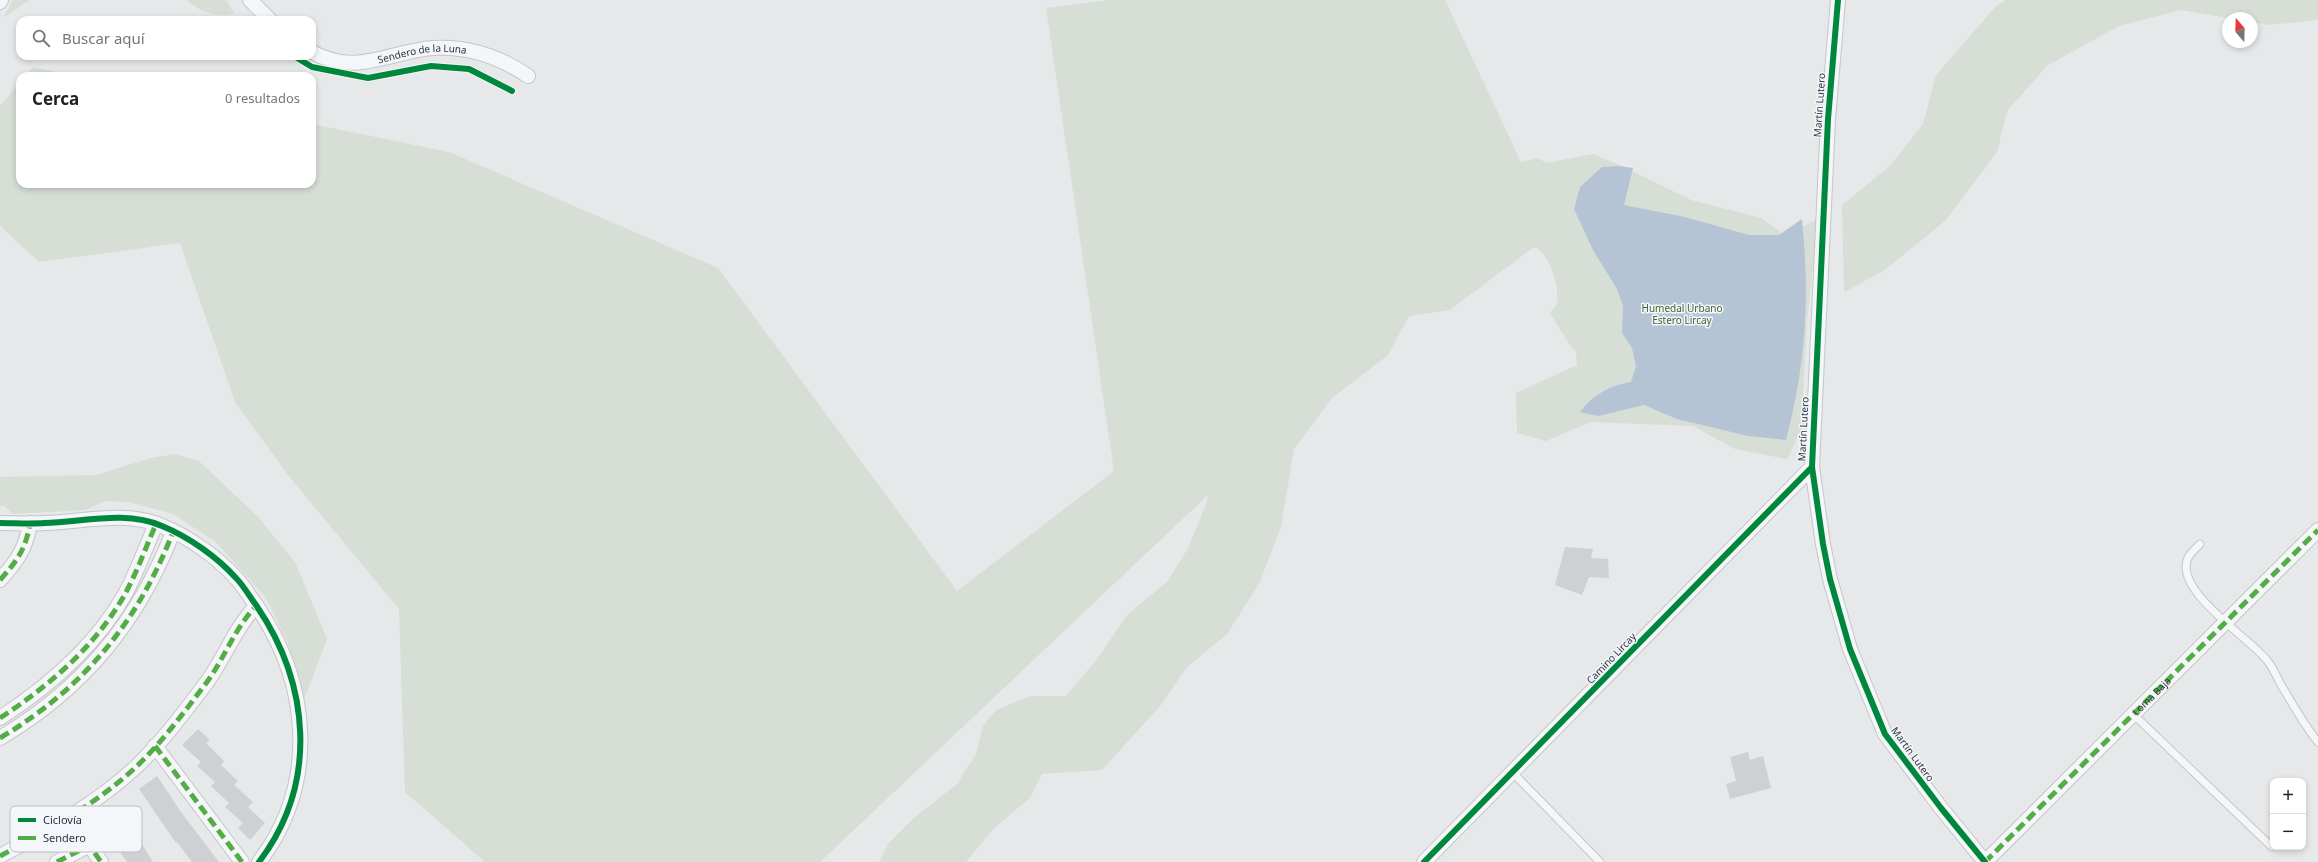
<!DOCTYPE html>
<html lang="es">
<head>
<meta charset="utf-8">
<style>
  :root { --surface:#fff; --page:#f6f6f6; --text:#222; --muted:#767676; --line:#e0e0e0 }
  body { margin:0; font-family:"Noto Sans",sans-serif; background:var(--page); color:var(--text) }
  .controls { position:absolute; right:12px; bottom:12px; display:grid; overflow:hidden; border-radius:8px; box-shadow:0 2px 6px #0003 }
  .controls button { width:36px; height:36px; display:grid; place-items:center; padding:0; border:0; border-bottom:1px solid var(--line); background:var(--surface); color:var(--text); font:20px sans-serif }
  .compass { position:absolute; left:2222px; top:12px; width:36px; height:36px; border-radius:50%; background:var(--surface); box-shadow:0 2px 6px #0003; rotate:341deg }
  .list { margin:0; padding:0; list-style:none }
  h2 { display:flex; justify-content:space-between; align-items:center; height:52px; margin:0; padding:0 16px; font-size:17px }
  h2 small { font-size:13px; font-weight:400; color:var(--muted) }
  .icon { flex:none; width:22px; height:22px; fill:none; stroke:currentColor; stroke-width:2; stroke-linecap:round; stroke-linejoin:round }
  .map { position:relative; flex:none; width:2318px; height:862px; overflow:hidden }
  .search { position:absolute; background:var(--surface); box-shadow:0 2px 6px #0003; left:16px; top:16px; width:300px; height:44px; display:flex; align-items:center; gap:10px; box-sizing:border-box; padding:0 14px; border-radius:12px; color:var(--muted); font-size:15px }
  .panel { position:absolute; background:var(--surface); box-shadow:0 2px 6px #0003; left:16px; top:72px; width:300px; height:116px; border-radius:12px }
  .map>svg:first-child { display:block }
</style>
</head>
<body>
<div class="map">
<svg width="2318" height="862" viewBox="0 0 2318 862">
  <rect width="100%" height="100%" fill="#e6e8ea"/>
  <path fill="#d6ded6" d="M13 0H29L3 18Z
    M187 0H226L234 13C216 17 201 13 187 0Z
    M1110 0H1445L1521 162 1537 158 1547 163 1593 154 1622 166 1691 200 1761 218 1785 235 1818 219 1807 322 1801 431 1787 459 1735 449 1693 426 1591 422 1546 441 1517 433 1516 393 1577 365 1576 352 1569 344 1550 313C1552 310 1556 306 1557 302 1559 286 1550 253 1534 247L1450 310 1409 316 1388 355 1332 398 1294 449 1281 527 1259 584 1227 634 1186 668 1161 705 1102 770 1042 774 1030 798 994 828 966 862H879L889 843 914 818 957 784 976 754 983 726 996 710 1031 696H1066L1098 658 1127 615 1167 582 1187 550 1206 505 1208 495 820 862H485L405 792 399 609 288 475 235 402 180 243 39 262 0 226V106L20 82V184H312V124L449 152 718 268 957 591 1114 471 1046 8Z
    M2006 0H2318V20L2269 25 2252 22V18H2228L2181 10 2119 26 2048 65 2007 111 1997 152 1946 220 1885 270 1844 292 1842 205 1891 165 1923 124 1936 75 1996 6Z
    M33 67 75 76H25Z
    M175 454 199 461 258 517 295 562 327 639 304 700 288 643 266 598 216 542 173 514 129 502 105 501 86 510 12 514 5 506H0V477L96 475 151 458Z"/>
  <path fill="#b4c4d5" d="M1619 166 1633 168 1624 205 1685 217 1749 235H1779L1802 219C1810 298 1806 364 1786 440L1748 436 1677 419 1644 405 1598 416 1580 412C1592 395 1611 385 1631 382L1636 366 1632 348 1622 333 1623 306 1617 289 1593 250 1574 209 1580 187 1602 167Z"/>
  <path fill="#ced0d3" d="M1565 547 1593 549 1591 558 1608 559 1609 578 1589 577 1582 595 1555 585Z
    M198 729 210 740 206 743 224 761 221 765 238 781 234 785 253 802 248 807 265 823 250 840 238 828 243 823 225 807 229 803 211 786 215 782 197 766 201 762 182 745Z
    M1748 752 1750 760 1763 756 1771 788 1730 799 1726 784 1736 781 1730 757Z
    M157 776 181 812 219 862H192L177 842 176 843 139 789Z
    M116 807 140 841 153 862H127L112 841 98 820Z"/>
  <g fill="none" stroke-linecap="round" stroke-linejoin="round">
    <g stroke="#c4c6c8" stroke-width="9">
      <path id="lane" d="M2200 544C2197 548 2190 553 2188 558 2173 590 2248 637 2266 659 2272 666 2276 675 2280 683 2292 703 2303 724 2318 742
        M2133 714 2272 847
        M1512 772 1600 862"/>
    </g>
    <g stroke="#c4c6c8" stroke-width="16">
      <g id="street">
        <path d="M250 0 270 20"/>
        <path d="M1838 0 1828 119 1812 467 1823 544 1830 579 1850 649 1885 734 1941 808 1985 862"/>
        <path d="M0 2 1 0"/>
        <path id="s1" d="M312 52C357 77 390 51 433 48 468 46 500 57 528 76"/>
        <path d="M0 523C15 523 30 524 45 523 83 522 126 510 162 526 189 537 217 557 236 578 244 586 249 596 256 605 310 684 319 783 259 862"/>
        <path d="M0 580C17 561 26 549 30 523"/>
        <path d="M0 718C49 686 96 646 125 594 137 572 146 547 156 524"/>
        <path d="M0 738C84 688 138 622 173 532"/>
        <path d="M155 746 242 862"/>
        <path d="M69 816 101 862"/>
        <path d="M0 856C47 831 98 803 137 766 163 741 185 711 207 682 225 657 235 628 256 606"/>
        <path d="M57 862 90 845"/>
        <path d="M1424 862 1812 467"/>
        <path id="s2" d="M1985 862 2318 530"/>
      </g>
    </g>
    <use href="#lane" stroke="#f5f6f7" stroke-width="7"/>
    <use href="#street" stroke="#f5f6f7" stroke-width="14"/>
    <path stroke="#54ac47" stroke-width="5" stroke-dasharray="10 5" stroke-linecap="butt" d="M0 580C17 561 26 549 30 523
      M0 718C49 686 96 646 125 594 137 572 146 547 156 524
      M0 738C84 688 138 622 173 532
      M155 746 242 862
      M69 816 101 862
      M0 856C47 831 98 803 137 766 163 741 185 711 207 682 225 657 235 628 256 606
      M57 862 90 845
      M1985 862 2318 530"/>
    <g stroke="#f4f6f9" stroke-width="8">
      <path id="cycleway" d="M1838 0 1828 119 1812 467 1823 544 1830 579 1850 649 1885 734 1941 808 1985 862
        M294 56 312 67 368 78 431 66 469 69 512 91
        M0 523C15 523 30 524 45 523 83 522 126 510 162 526 189 537 217 557 236 578 244 586 249 596 256 605 310 684 319 783 259 862
        M1424 862 1812 467"/>
    </g>
    <use href="#cycleway" stroke="#00873e" stroke-width="6"/>
  </g>
  <g text-anchor="middle" dominant-baseline="central" stroke-width="3" stroke-linejoin="round" paint-order="stroke">
    <g font-size="10" fill="#2b3445" stroke="#f4f6f9">
      <text stroke="none"><textPath href="#s1" startOffset="113">Sendero de la Luna</textPath></text>
      <text transform="translate(1819 105) rotate(-86)">Martín Lutero</text>
      <text transform="translate(1803 429) rotate(-87)">Martín Lutero</text>
      <text transform="translate(1611 658) rotate(-46)">Camino Lircay</text>
      <text stroke="none"><textPath href="#s2" startOffset="235">Loma Baja</textPath></text>
      <text transform="translate(1913 754) rotate(54)">Martín Lutero</text>
    </g>
    <g font-size="10" fill="#3f6138" stroke="#f4f6f9">
      <text x="1682" y="308">Humedal Urbano<tspan x="1682" dy="12">Estero Lircay</tspan></text>
    </g>
  </g>
  <rect x="10" y="806" width="132" height="46" rx="6" fill="#f4f6f9" stroke="#b8bcc3" stroke-width="1"/>
  <rect x="18" y="818" width="18" height="4" fill="#00873e"/>
  <rect x="18" y="836" width="18" height="4" fill="#54ac47"/>
  <g font-size="11" fill="#2b3445">
    <text x="43" y="824">Ciclovía</text>
    <text x="43" y="842">Sendero</text>
  </g>
</svg>
<div class="controls">
<button>+</button>
<button>−</button>
</div>
<svg class="compass" viewBox="-18 -18 36 36"><path d="M0-13l5 13h-10z" fill="#e53935"/><path d="M0 13l5-13h-10z" fill="#767676"/></svg>
<div class="search"><svg class="icon" aria-label="search" viewBox="0 0 24 24"><circle cx="10" cy="10" r="6"/><path d="M15 15l6 6"/></svg>Buscar aquí</div>
<section class="panel">
<h2>Cerca<small>0 resultados</small></h2>
<ul class="list">
</ul>
</section>
</div>
</body>
</html>
